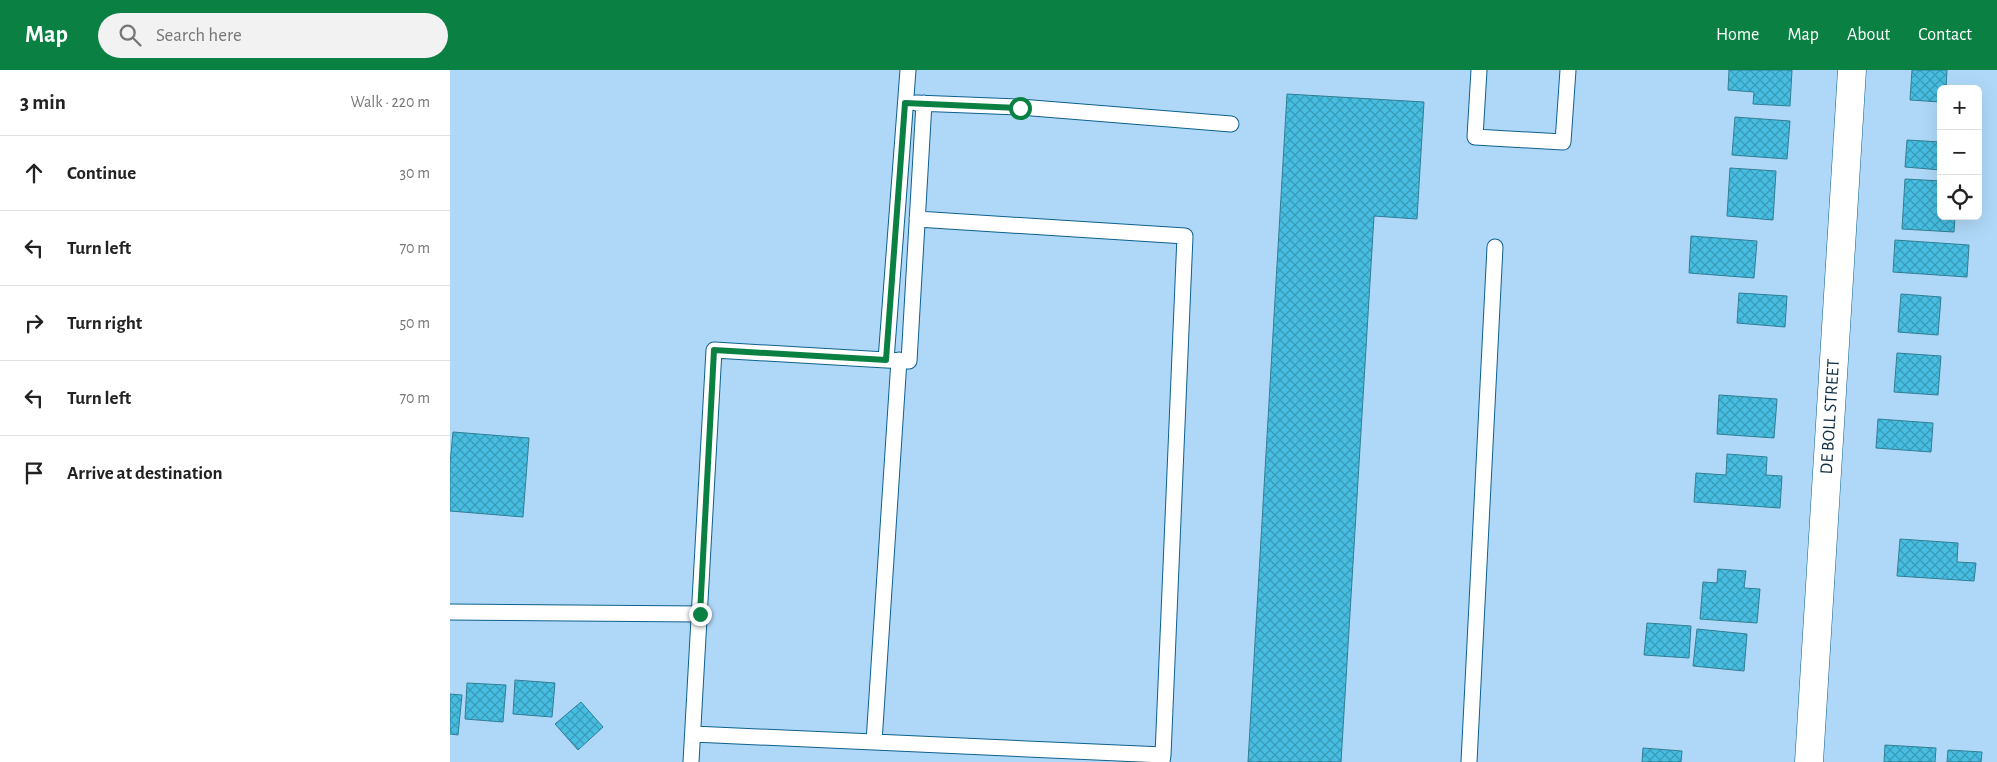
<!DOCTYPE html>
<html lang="en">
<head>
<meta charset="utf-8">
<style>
  :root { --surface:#fff; --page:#f2f2f2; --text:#222; --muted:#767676; --line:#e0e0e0; --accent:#0b8043 }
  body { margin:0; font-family:"Alegreya Sans",sans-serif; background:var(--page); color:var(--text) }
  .controls { position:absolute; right:15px; top:15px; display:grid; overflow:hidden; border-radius:8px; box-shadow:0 5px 20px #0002 }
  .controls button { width:45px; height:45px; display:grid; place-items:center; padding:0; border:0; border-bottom:1px solid var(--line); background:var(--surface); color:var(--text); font:25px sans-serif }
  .stop { position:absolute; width:15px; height:15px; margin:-11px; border:4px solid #0b8043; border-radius:50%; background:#fff }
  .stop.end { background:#0b8043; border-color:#fff; box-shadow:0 1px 5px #0008 }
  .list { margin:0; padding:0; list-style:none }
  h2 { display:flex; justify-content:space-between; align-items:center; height:65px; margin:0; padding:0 20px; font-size:21px }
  h2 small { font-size:16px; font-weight:400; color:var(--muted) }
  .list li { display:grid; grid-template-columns:32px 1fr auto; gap:15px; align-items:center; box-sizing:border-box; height:75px; padding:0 20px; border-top:1px solid var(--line) }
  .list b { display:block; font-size:19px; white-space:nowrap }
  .list em { font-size:16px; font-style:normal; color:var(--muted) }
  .icon { flex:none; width:28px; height:28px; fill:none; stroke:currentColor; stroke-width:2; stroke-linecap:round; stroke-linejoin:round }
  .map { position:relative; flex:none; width:1547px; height:692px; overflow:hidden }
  header { display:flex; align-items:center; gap:30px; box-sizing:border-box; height:70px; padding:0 25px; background:var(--accent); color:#fff }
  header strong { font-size:24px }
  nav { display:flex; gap:28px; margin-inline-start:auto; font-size:18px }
  .search { width:350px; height:45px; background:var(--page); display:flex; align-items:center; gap:12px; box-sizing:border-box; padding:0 18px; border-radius:28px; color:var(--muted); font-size:19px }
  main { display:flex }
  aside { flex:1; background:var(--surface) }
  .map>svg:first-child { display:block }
</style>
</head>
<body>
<header>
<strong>Map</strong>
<div class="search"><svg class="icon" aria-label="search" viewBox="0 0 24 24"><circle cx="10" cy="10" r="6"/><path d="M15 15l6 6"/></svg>Search here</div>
<nav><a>Home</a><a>Map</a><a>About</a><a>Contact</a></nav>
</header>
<main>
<aside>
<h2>3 min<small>Walk · 220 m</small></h2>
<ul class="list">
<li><svg class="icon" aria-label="ahead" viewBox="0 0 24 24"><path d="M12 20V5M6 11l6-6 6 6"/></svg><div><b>Continue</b></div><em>30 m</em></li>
<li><svg class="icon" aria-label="left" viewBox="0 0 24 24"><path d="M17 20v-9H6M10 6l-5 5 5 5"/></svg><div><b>Turn left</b></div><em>70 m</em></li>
<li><svg class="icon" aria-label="right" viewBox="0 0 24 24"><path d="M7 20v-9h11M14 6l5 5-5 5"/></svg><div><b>Turn right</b></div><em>50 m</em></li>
<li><svg class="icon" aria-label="left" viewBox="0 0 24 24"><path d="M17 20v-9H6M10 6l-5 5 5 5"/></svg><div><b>Turn left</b></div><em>70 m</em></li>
<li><svg class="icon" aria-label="arrive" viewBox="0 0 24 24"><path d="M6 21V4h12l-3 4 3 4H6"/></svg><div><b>Arrive at destination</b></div></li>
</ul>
</aside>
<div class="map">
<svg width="1547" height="692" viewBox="0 0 1547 692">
  <defs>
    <pattern id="building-cross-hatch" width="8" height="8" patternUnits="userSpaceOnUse" patternTransform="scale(1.25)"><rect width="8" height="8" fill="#47bee1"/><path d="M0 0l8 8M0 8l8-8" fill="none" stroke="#3a9bb8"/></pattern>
  </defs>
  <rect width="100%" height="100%" fill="#afd8f8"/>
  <path fill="url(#building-cross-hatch)" stroke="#307e95" d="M1279 0H1342L1340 36 1303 34 1304 22 1278 20Z
    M1462 0H1497L1496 19H1491V32L1460 30Z
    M837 24 974 32 967 149 924 146 891 692H798Z
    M1285 47 1340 51 1337 89 1282 85Z
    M1457 70 1491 72V100L1455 97Z
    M1280 98 1326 101 1323 150 1277 146Z
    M1455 109 1491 111V146H1505L1504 162 1452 159Z
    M1241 166 1307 171 1304 208 1239 203Z
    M1445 170 1519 175 1517 207 1443 202Z
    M1289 223 1337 226 1335 257 1287 253Z
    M1451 224 1491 227 1488 265 1448 262Z
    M1447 283 1491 286 1488 325 1444 322Z
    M1269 325 1327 329 1324 368 1267 364Z
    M1428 349 1483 353 1481 382 1426 378Z
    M3 362 79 368 73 447 0 441V393Z
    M1277 384 1317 387 1316 405 1332 406 1330 438 1244 432 1246 403 1276 405Z
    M1450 469 1508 473 1507 492 1526 493 1524 511 1447 506Z
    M1268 499 1296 501 1294 518 1310 519 1307 553 1250 549 1253 512 1267 513Z
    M1197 553 1241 556 1239 588 1194 585Z
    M1247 559 1297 564 1294 601 1243 596Z
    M65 610 105 613 102 647 63 644Z
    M17 613 56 615 53 652 15 649Z
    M0 624 12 625 8 665 0 664Z
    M131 632 153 657 128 680 105 654Z
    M1435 675 1486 678 1485 692H1434Z
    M1193 678 1232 681 1231 692H1192Z
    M1498 680 1532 682 1531 692H1497Z"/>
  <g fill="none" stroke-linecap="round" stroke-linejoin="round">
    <g stroke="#0e608d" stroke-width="17">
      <path id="lane" d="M458 0 436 290 459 291 474 33
        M1029 0 1025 67 1113 72 1118 0
        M466 33 570 37 781 54
        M467 149 735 166 713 685
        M449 290 424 672 713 685 712 692
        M0 542 250 544
        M243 664 424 672
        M241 692 264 280 436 290
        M1019 692 1045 177"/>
    </g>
    <g stroke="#0e608d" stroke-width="29">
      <g id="street">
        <path id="s1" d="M1359 692 1402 0"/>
      </g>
    </g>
    <use href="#lane" stroke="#fff" stroke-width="15"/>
    <use href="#street" stroke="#fff" stroke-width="28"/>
  </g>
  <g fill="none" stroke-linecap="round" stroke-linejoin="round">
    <path stroke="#0b8043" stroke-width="6" d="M250 544 264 280 436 290 455 33 570 38"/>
  </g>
  <g text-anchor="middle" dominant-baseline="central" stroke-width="4" stroke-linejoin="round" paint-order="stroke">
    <g font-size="18" fill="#102f43" stroke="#c8e4f9">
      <text stroke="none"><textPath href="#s1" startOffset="346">DE BOLL STREET</textPath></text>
    </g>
  </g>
</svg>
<div class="controls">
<button>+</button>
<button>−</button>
<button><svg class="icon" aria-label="locate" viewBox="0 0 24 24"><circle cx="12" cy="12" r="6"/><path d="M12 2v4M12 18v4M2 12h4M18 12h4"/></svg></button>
</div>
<div class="stop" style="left:570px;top:38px"></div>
<div class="stop end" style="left:250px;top:544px"></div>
</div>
</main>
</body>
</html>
